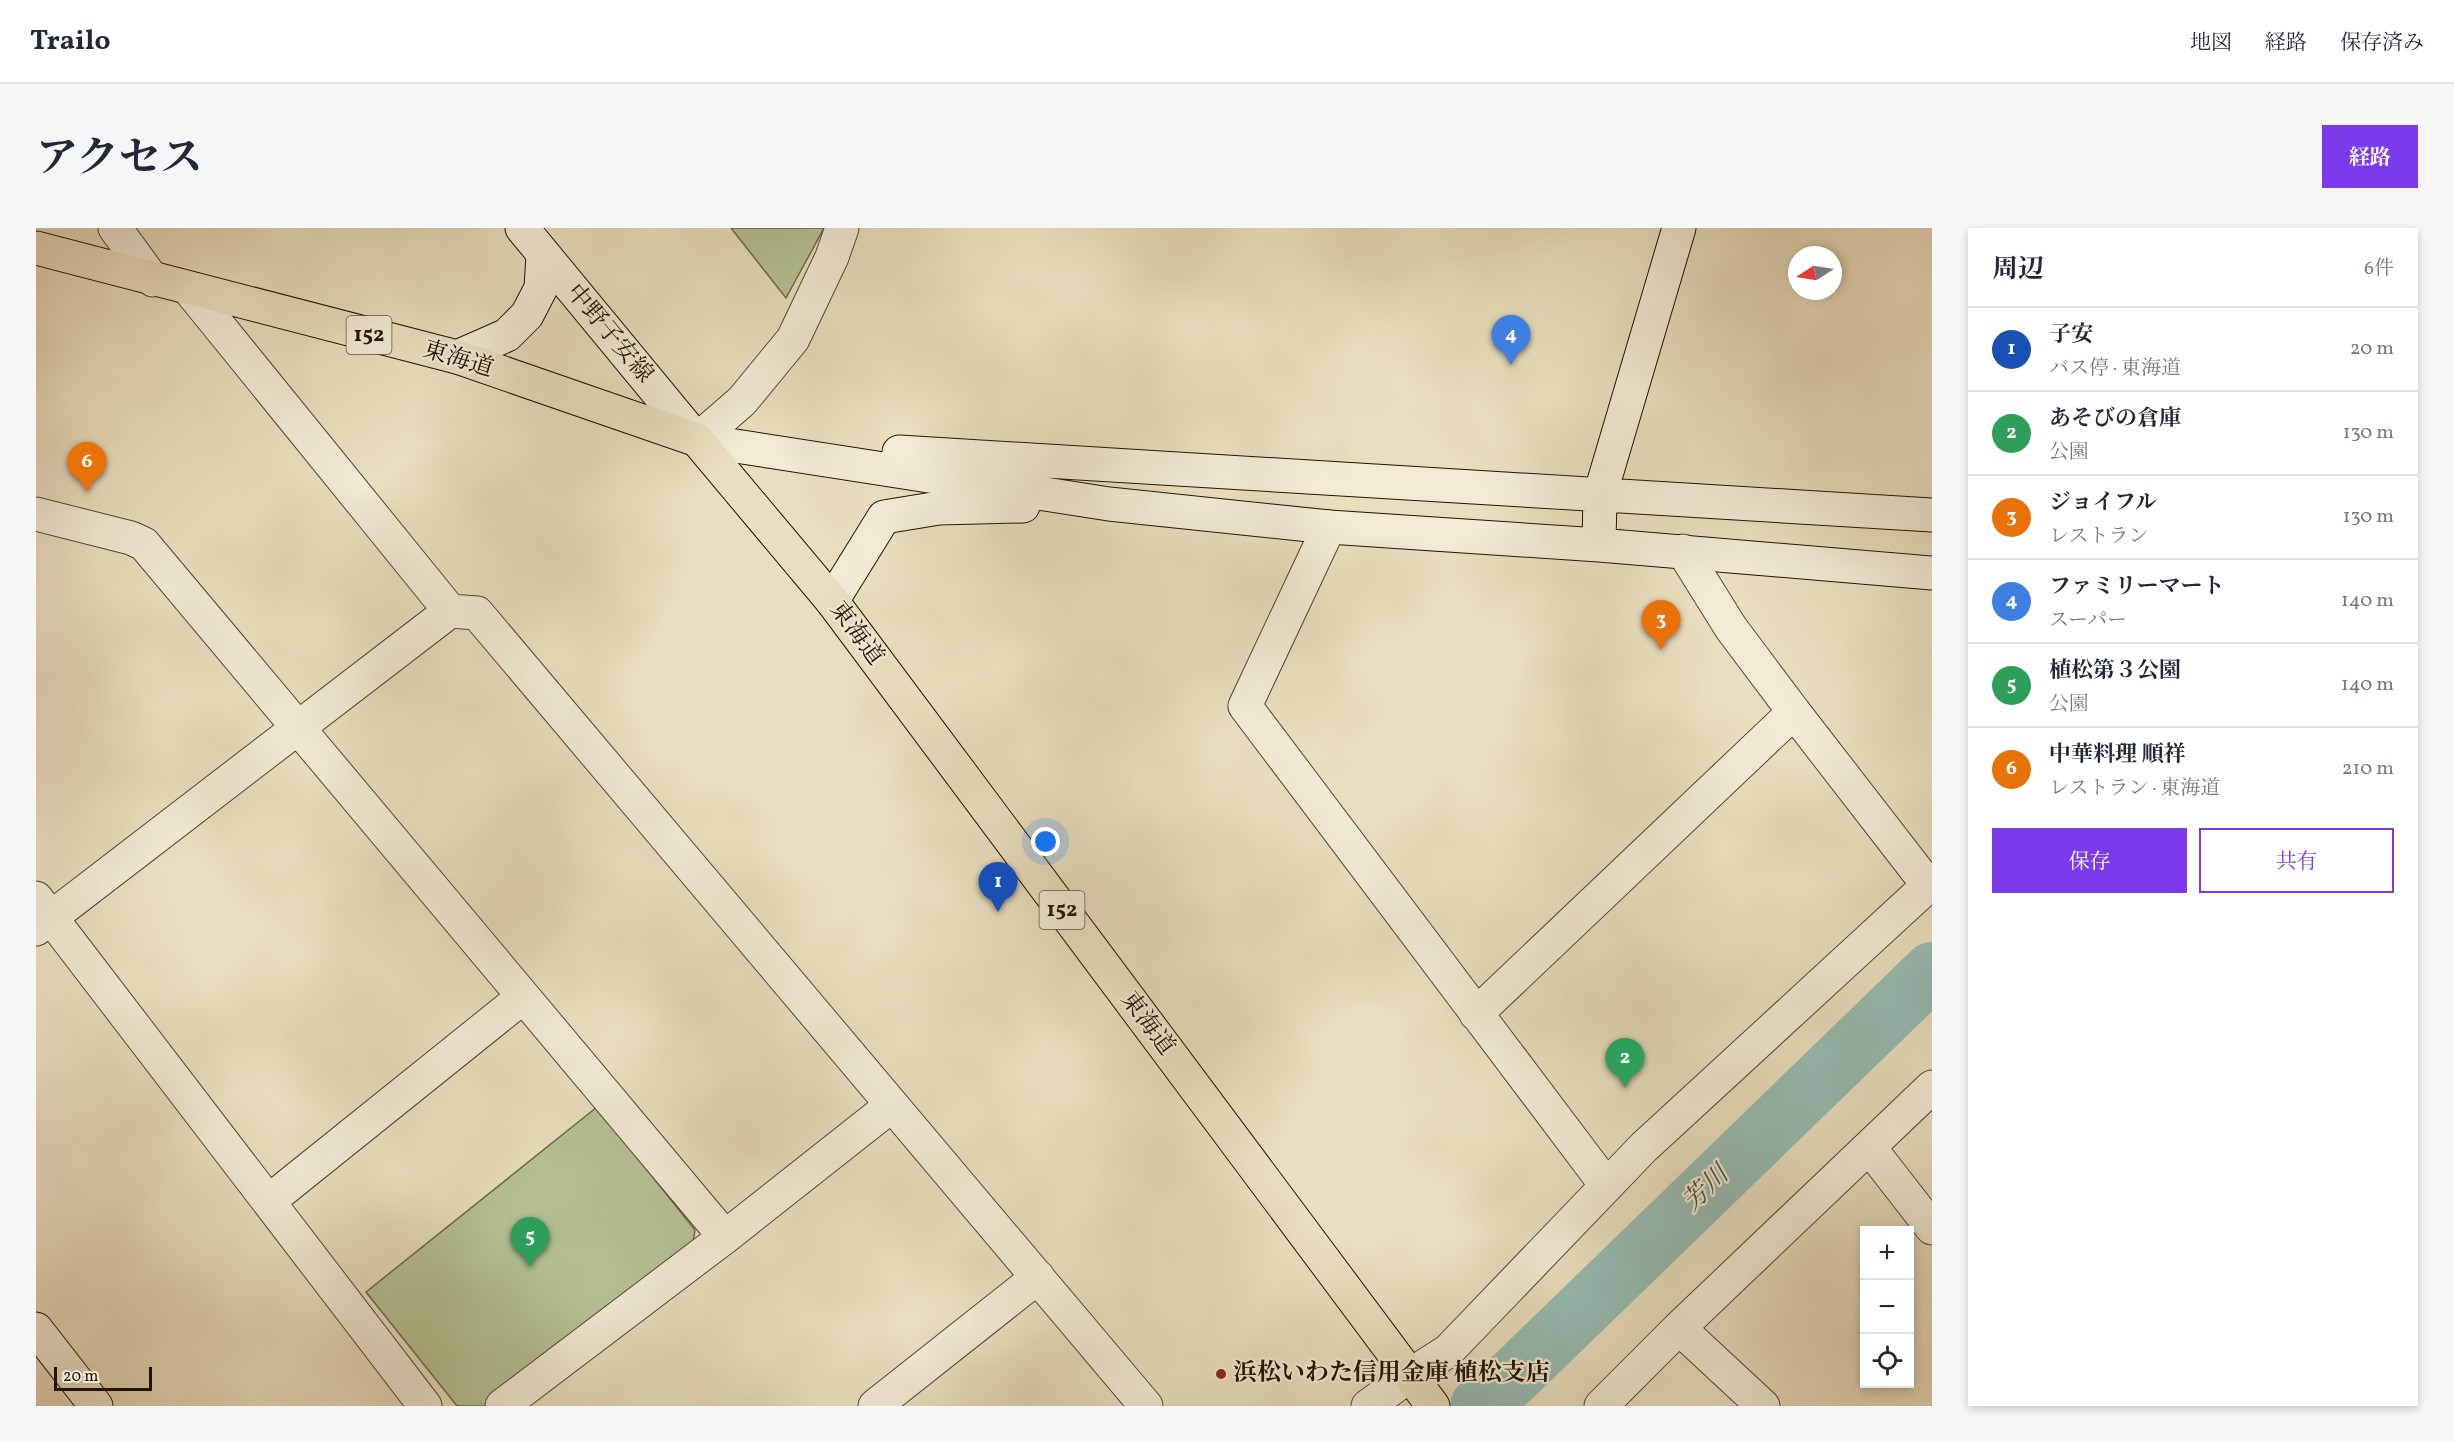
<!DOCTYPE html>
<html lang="ja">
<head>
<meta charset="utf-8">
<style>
  :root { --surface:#fff; --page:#f6f6f7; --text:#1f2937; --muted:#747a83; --line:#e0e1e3; --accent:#7c3aed }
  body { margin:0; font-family:Vollkorn,"Noto Serif JP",serif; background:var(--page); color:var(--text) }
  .controls { position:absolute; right:18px; bottom:18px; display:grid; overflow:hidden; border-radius:0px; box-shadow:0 3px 9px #0003 }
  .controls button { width:54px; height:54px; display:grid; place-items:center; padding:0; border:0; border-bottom:2px solid var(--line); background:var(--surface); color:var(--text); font:30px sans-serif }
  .compass { position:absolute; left:1752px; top:18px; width:54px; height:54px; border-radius:50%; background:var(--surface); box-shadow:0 3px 9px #0003; rotate:258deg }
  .scale { position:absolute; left:18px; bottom:15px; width:98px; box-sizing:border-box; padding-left:6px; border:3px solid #221302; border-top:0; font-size:16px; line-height:21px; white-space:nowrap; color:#221302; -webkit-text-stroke:4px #f1ead5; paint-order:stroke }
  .you { position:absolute; left:1010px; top:614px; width:21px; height:21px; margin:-15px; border:4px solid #fff; border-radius:50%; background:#1a73e8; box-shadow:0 0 0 9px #1a73e833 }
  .badge { display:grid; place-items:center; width:39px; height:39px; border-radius:50%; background:var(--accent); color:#fff; font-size:20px; font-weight:700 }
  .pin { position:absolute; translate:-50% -50px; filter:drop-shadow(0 2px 3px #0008) }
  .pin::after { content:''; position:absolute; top:32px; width:21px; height:18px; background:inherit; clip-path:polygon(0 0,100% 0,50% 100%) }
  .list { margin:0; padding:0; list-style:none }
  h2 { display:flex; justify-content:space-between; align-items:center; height:78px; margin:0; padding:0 24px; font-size:26px }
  h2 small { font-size:20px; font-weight:400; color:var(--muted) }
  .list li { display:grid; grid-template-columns:39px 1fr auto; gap:18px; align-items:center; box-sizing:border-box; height:84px; padding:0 24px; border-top:2px solid var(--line) }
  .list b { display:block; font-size:22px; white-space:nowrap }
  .list p { margin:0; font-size:20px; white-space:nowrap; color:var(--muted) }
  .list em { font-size:20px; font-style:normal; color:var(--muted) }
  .actions { display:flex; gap:12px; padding:18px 24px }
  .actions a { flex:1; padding:14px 0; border:2px solid var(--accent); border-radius:0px; text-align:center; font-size:21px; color:var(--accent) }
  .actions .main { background:var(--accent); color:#fff }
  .icon { flex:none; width:33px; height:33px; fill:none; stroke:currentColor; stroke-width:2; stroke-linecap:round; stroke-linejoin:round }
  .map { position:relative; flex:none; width:1896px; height:1178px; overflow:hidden; border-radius:0px }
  header { display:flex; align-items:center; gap:36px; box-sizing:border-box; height:84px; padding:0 30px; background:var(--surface); border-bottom:2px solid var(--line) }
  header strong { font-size:28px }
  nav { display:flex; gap:33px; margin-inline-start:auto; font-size:21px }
  .intro { display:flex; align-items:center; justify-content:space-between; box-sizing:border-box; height:144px; padding:0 36px }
  h1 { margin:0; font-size:42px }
  .button { padding:15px 27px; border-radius:0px; background:var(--accent); color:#fff; font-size:21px; font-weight:700 }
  main { display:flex; gap:36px; padding:0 36px }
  aside { flex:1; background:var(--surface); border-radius:0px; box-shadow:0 3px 9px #0003 }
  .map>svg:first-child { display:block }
</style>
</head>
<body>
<header>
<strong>Trailo</strong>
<nav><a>地図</a><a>経路</a><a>保存済み</a></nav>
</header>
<div class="intro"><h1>アクセス</h1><a class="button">経路</a></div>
<main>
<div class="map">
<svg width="1896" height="1178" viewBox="0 0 1896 1178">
  <rect width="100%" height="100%" fill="#e9debe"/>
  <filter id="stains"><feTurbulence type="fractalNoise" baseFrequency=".00333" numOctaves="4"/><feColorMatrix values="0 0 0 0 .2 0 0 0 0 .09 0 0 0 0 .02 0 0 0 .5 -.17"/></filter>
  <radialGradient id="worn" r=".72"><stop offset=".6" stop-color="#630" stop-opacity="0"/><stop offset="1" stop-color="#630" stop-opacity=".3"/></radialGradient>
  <path fill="#b4c294" stroke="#6b6a4b" stroke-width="1.5" d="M695 0H788L750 70Z
    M561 879 659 1002 657 1015 453 1178H421L330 1064Z"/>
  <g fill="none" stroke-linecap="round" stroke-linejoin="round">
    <path stroke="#97bcb3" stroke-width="58" d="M1443 1178 1476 1150 1896 743"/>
    <g stroke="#544631" stroke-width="35">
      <path id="street" d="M79 0 117 52
        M152 60 414 383 441 385 1110 1178
        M661 212 706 173 757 111 796 29 806 0
        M0 286 95 310 108 316 689 1009
        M1293 299 1209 478 1570 957
        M1647 323 1695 400 1758 484
        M0 670 389 1178
        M0 701 414 383
        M1440 786 1758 484 1892 657
        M1833 919 1896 1000
        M233 973 487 769
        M1643 1100 1727 1178
        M466 1178 689 1009 855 878
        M839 1178 1002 1049
        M1332 1178 1373 1148 1412 1123 1608 919 1896 654
        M1565 1178 1643 1100 1896 859"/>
    </g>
    <g stroke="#221302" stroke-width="35">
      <path id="secondary" d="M486 0 661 212
        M421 129 471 107 491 87 505 60 507 26
        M661 212 1073 276 1293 299 1563 317 1896 345
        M863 224 1896 287
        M1563 317 1564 267 1643 0
        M796 373 848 289 903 280 987 278
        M0 1101 60 1178"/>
    </g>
    <g stroke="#221302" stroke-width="35">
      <path id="highway" d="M0 20 421 129 661 212 796 373 1397 1178"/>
    </g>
    <use href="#street" stroke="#f1ead5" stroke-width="33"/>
    <use href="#secondary" stroke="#f1ead5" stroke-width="33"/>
    <use href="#highway" stroke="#e9debe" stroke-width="33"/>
  </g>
  <circle fill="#8f2418" stroke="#f1ead5" stroke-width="2" cx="1185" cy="1146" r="6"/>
  <g text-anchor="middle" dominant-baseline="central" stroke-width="4.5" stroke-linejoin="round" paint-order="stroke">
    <g fill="#f1ead5" stroke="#605441" stroke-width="1.5">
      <rect x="310.5" y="88" width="45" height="38" rx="4.5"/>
      <rect x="1003.5" y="663" width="45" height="38" rx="4.5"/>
    </g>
    <g font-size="22" font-weight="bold" fill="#221302">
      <text x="333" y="107">152</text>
      <text x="1026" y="682">152</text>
    </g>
    <g font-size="24" fill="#221302" stroke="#f1ead5">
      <text transform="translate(573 106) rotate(50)">中野子安線</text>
      <text transform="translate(422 132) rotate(17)">東海道</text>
      <text transform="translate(820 406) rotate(53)">東海道</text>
      <text transform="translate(1111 796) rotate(53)">東海道</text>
    </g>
    <g font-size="24" font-weight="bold" fill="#221302" stroke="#f1ead5" text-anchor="start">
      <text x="1197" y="1146">浜松いわた信用金庫 植松支店</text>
    </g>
    <g font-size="26" font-style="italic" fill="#4b4e40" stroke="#f1ead5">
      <text transform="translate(1670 961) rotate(-44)">芳川</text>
    </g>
  </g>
  <rect width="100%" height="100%" filter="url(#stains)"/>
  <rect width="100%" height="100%" fill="url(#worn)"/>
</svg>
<div class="controls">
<button>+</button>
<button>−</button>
<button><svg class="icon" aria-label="locate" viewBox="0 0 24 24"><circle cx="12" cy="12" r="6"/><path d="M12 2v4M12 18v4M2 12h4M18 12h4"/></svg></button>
</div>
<svg class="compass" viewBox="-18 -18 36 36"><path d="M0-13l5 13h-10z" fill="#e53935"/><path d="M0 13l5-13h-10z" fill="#747a83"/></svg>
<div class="scale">20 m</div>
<div class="you"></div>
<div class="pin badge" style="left:962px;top:684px;background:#1a4fb4">1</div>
<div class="pin badge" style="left:1589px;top:860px;background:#2e9e5b">2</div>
<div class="pin badge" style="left:1625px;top:422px;background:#e8710a">3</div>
<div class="pin badge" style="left:1475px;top:137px;background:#3f7fe0">4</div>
<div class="pin badge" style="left:494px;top:1039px;background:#2e9e5b">5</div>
<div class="pin badge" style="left:51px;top:264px;background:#e8710a">6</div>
</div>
<aside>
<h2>周辺<small>6件</small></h2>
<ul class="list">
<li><span class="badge" style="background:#1a4fb4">1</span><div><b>子安</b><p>バス停 · 東海道</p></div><em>20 m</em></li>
<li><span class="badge" style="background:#2e9e5b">2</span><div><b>あそびの倉庫</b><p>公園</p></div><em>130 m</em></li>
<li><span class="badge" style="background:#e8710a">3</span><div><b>ジョイフル</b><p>レストラン</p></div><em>130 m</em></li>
<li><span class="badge" style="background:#3f7fe0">4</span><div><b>ファミリーマート</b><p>スーパー</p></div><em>140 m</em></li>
<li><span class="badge" style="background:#2e9e5b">5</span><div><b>植松第３公園</b><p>公園</p></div><em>140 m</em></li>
<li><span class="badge" style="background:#e8710a">6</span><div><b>中華料理 順祥</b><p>レストラン · 東海道</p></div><em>210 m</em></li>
</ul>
<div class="actions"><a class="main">保存</a><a>共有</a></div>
</aside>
</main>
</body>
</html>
